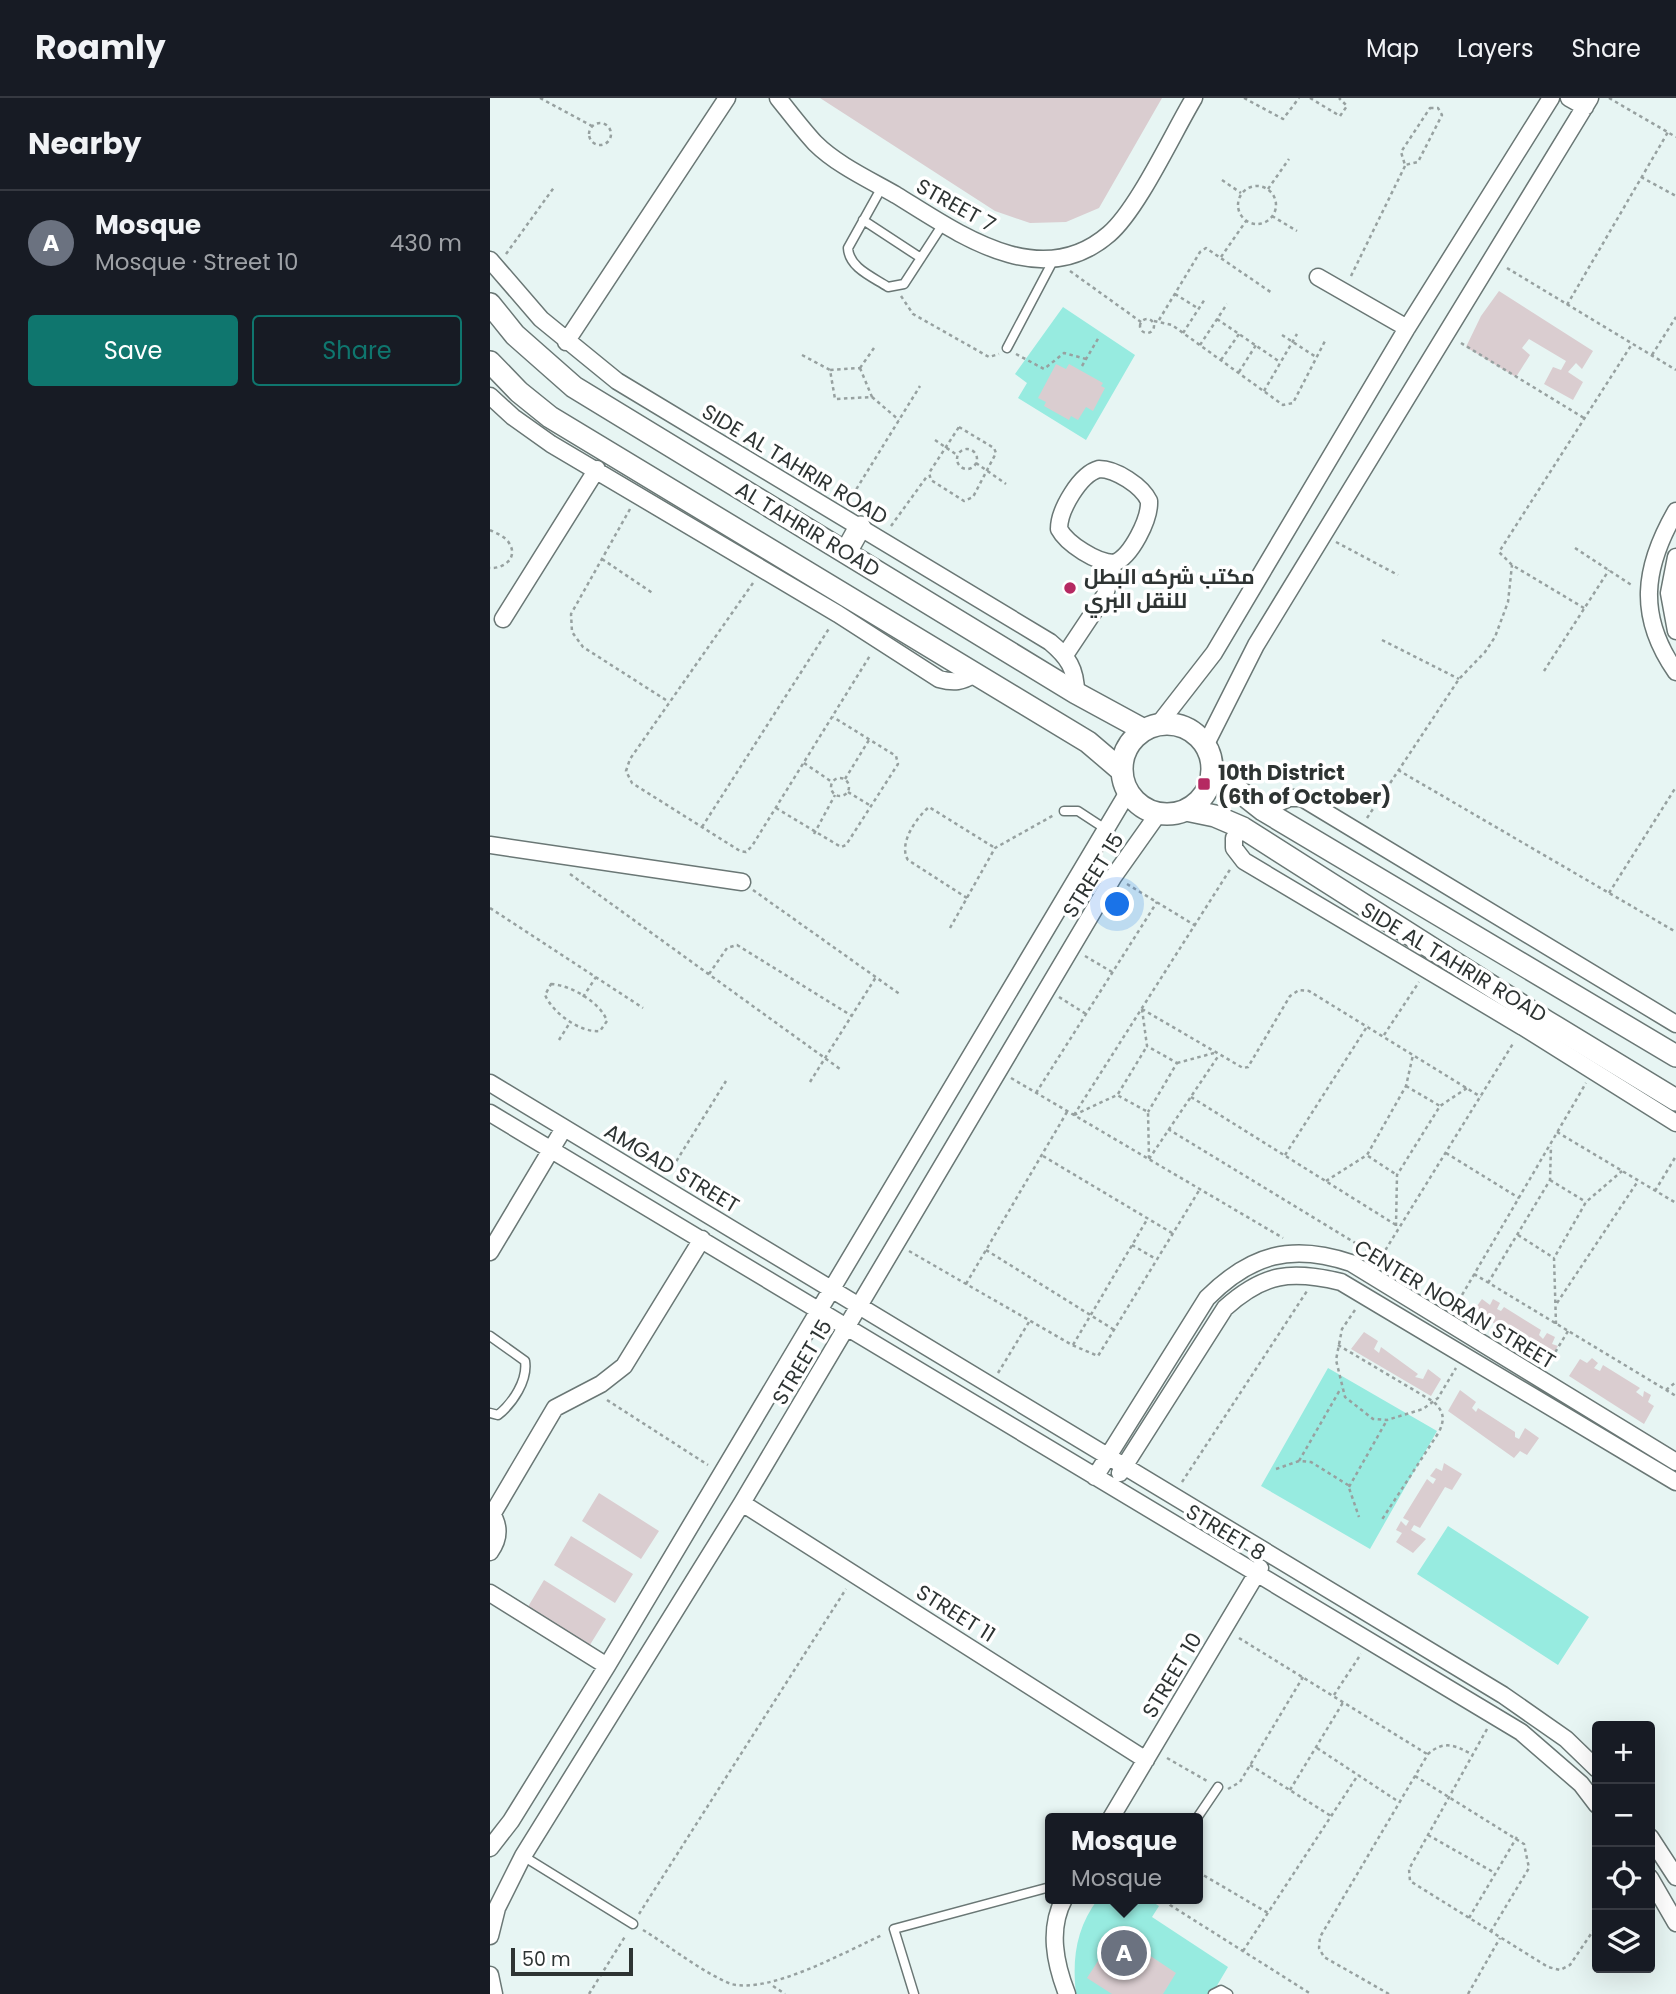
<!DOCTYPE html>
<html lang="en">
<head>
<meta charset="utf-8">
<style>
  :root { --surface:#171b24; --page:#20242c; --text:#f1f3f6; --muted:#9ea1a6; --line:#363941; --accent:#0f766e }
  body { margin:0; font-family:Poppins,Cairo,sans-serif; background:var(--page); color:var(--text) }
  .controls { position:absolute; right:21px; bottom:21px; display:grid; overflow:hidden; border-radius:7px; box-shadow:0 7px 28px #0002 }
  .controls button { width:63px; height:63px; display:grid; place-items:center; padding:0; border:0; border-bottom:2px solid var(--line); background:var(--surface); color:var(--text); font:35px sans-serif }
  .scale { position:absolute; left:21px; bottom:18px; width:122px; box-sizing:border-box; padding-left:7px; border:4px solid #2e3433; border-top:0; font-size:19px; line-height:24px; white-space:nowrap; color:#2e3433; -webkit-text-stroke:5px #fff; paint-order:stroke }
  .you { position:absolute; left:628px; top:807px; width:24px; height:24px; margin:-18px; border:5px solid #fff; border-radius:50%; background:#1a73e8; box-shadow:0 0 0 10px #1a73e833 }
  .badge { display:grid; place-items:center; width:46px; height:46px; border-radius:50%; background:var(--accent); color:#fff; font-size:23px; font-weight:700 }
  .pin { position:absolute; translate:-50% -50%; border:4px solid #fff; box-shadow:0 2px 7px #0006 }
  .popup { position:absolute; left:555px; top:1715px; width:158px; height:91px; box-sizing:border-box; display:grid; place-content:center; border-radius:7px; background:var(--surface); filter:drop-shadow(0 2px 5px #0005); font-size:23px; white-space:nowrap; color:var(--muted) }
  .popup b { font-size:26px; color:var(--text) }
  .popup::after { content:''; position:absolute; left:50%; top:100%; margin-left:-14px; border:14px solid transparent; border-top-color:var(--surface) }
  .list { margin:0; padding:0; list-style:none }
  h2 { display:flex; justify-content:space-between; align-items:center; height:91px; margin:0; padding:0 28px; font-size:30px }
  h2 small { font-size:23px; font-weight:400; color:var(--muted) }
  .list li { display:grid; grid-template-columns:46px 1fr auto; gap:21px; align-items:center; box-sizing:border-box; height:105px; padding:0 28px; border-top:2px solid var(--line) }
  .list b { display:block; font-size:26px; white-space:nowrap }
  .list p { margin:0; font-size:23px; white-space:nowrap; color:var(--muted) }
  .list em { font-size:23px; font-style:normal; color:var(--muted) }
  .actions { display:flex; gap:14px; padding:21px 28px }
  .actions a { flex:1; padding:16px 0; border:2px solid var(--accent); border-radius:7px; text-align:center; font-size:24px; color:var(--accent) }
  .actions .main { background:var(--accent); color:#fff }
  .icon { flex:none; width:38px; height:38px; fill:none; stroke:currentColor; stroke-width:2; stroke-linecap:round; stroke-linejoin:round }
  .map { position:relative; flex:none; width:1186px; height:1896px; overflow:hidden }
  header { display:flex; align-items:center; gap:42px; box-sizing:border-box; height:98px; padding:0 35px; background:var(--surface); border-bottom:2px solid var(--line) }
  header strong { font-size:33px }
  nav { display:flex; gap:38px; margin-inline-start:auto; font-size:24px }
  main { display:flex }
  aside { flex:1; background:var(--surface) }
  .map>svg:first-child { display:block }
</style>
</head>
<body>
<header>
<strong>Roamly</strong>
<nav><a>Map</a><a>Layers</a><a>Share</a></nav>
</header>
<main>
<aside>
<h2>Nearby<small></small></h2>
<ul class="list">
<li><span class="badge" style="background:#6b7280">A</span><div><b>Mosque</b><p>Mosque · Street 10</p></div><em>430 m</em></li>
</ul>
<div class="actions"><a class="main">Save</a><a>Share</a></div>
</aside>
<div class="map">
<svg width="1186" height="1896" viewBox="0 0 1186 1896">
  <rect width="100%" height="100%" fill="#e7f5f3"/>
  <path fill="#97ebe0" d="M573 209 645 257 596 342 528 300 537 285 525 276Z
    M838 1270 947 1333 880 1451 771 1388Z
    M958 1428 1099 1519 1068 1567 927 1476Z
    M608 1801H658L669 1808 662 1819 738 1869 722 1896H586C582 1861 586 1830 608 1801Z"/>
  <path fill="#dacdd0" d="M330 0H672L609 110 576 124 540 125 505 113Z
    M1009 193 1103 253 1092 271 1086 265 1078 274 1093 284 1083 302 1054 286 1063 269 1071 272 1076 263 1039 241 1032 250 1040 257 1026 279 976 249 991 218Z
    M566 266 576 271 579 266 613 285 611 288 615 290 603 313 596 309 588 322 581 318 579 322 554 308 556 304 548 300Z
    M992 1201 1000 1207 1003 1201 1010 1205 1007 1211 1011 1213 1014 1209 1051 1232 1049 1237 1053 1241 1057 1235 1065 1239 1062 1246 1068 1248 1056 1266 1001 1223 993 1229 979 1219Z
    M874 1234 888 1243 884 1251 889 1255 891 1249 928 1276 925 1279 933 1281 938 1271 951 1281 941 1298 861 1251Z
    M1102 1260 1108 1265 1104 1270 1110 1273 1113 1267 1150 1290 1146 1294 1153 1299 1154 1293 1161 1297 1158 1304 1164 1308 1154 1326 1079 1278 1090 1261 1097 1265Z
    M970 1292 986 1304 982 1310 986 1314 988 1310 1025 1334V1339L1029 1341 1035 1330 1049 1340 1037 1357 1030 1353 1024 1360 958 1313Z
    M954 1365 972 1376 962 1392 955 1389 930 1430 924 1427 921 1432 936 1441 923 1455 906 1444 912 1435 906 1432 911 1423 916 1428 919 1423 913 1420 937 1381 943 1386 946 1381 940 1378 946 1370 952 1373Z
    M109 1395 169 1433 151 1461 92 1423Z
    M81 1438 143 1476 125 1505 64 1467Z
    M54 1482 116 1521 98 1550 36 1512Z
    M626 1835 686 1875 673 1896H622L597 1880Z"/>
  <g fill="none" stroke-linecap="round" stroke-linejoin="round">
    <g stroke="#6a7775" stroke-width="11">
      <path id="lane" d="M392 89 358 150C359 170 383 179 398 189L414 186 453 126
        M373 122 431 160
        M517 250 564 161
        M574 713H588L617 732
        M0 1238 35 1263C38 1282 23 1305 8 1317L0 1315
        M707 1720 728 1689
        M33 1758 143 1826
        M424 1896 404 1831 560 1789
        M723 1896 731 1892 738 1896"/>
    </g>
    <g stroke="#6a7775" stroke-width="19">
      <path id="street" d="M288 0C300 15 312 31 325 45 347 67 380 82 406 97 468 135 550 196 619 136 648 111 683 35 704 0
        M1079 0 1095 9
        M0 162 51 221 127 283 560 544C578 559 586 571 586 595
        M828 179 917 230
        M76 244 237 0
        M0 298 23 319 61 346 348 516 449 581C464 585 472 584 485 576
        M609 371C626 371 652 388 659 403 660 421 641 459 624 465 607 465 577 446 569 431 569 412 590 376 609 371Z
        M1186 413C1153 470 1147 518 1186 574
        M1186 459 1179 495 1186 533
        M13 521 107 371
        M575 557 615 497 624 465
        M668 627 724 555 917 230 1061 0
        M715 648 766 547 1100 0
        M773 712 799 700H812L1186 926
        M753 730 744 740V750L754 763 1033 929 1186 1025
        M0 747 252 784
        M0 985 1013 1597 1076 1641 1107 1671
        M0 1015 1031 1634 1091 1686 1107 1707
        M0 1154 74 1030
        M630 1375 735 1210C774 1175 801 1172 851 1184L1186 1384
        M605 1379 717 1200C761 1156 802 1145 861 1165L1186 1364
        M252 1405 656 1662
        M0 1413C10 1427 10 1440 0 1454
        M3 1415 65 1310 111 1286 134 1268 212 1141
        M0 1495 117 1568
        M621 1720 770 1470
        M1160 1739 1186 1779
        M0 1750 21 1723 117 1568 638 694
        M1160 1780 1186 1825
        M574 1801C558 1831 565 1865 577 1896
        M0 1838 7 1810 33 1758 252 1405 624 778 668 716
        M0 1877 4 1896"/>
    </g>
    <g stroke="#6a7775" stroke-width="24">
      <path id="secondary" d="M0 206 25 237 84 289 586 595 654 632
        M0 264 29 294 60 319 598 644 632 673
        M356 454 370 429
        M632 671a45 45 0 1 1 90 0a45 45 0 1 1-90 0Z
        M722 672 773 712 1186 958
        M696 712 725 718 753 730 1056 923 1186 1002"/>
    </g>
    <path stroke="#97a1a0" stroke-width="2.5" stroke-dasharray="3.5 3.5" stroke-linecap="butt" d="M50 0 102 28
      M754 0 793 21 809 0
      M820 0 850 18 857 8 849 0
      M1119 0 1186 39
      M940 10H948L952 17 928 64 915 67 911 54Z
      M99 36a11 11 0 1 1 22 0a11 11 0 1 1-22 0Z
      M1151 79 1186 98
      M732 82 751 95
      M748 107a19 19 0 1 1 38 0a19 19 0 1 1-38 0Z
      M778 91 799 61
      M782 118 807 133
      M16 156 65 88
      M731 159 756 123
      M1017 170 1186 272
      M580 173 651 224
      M861 178 915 68
      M685 196 709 211
      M411 198 423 216 499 259 509 256
      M1077 207 1178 34
      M650 228a7 7 0 1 1 14 0a7 7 0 1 1-14 0Z
      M727 221 790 264
      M669 222 710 154 716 150 782 195
      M664 223 682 227 793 307 803 305 835 243
      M693 235 715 201
      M792 237 826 259
      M971 245 1094 320
      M710 247 737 206
      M526 256 554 271 574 255 596 261
      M312 257 340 272
      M1162 257 1186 219
      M731 262 749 236
      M592 268 609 239
      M370 270 382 299 345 301 340 272Z
      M370 270 384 250
      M749 274 766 247
      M774 293 807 236
      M382 299 409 322
      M469 329 504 350 506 355 483 399 474 403 441 382 439 375Z
      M445 342 467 357
      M467 361a10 10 0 1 1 20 0a10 10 0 1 1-20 0Z
      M486 365 516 386
      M359 403 430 288
      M140 411 81 516 82 534 93 549 179 604
      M401 428 438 377
      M0 432C6 435 16 439 19 445 29 460 13 471 0 470
      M846 444 908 477
      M1085 450 1143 488
      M112 461 164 496
      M263 485 140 661 136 673 142 685 250 753 256 754 262 748 381 556
      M1094 510 1022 467 1009 454 1142 246
      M892 542 969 581
      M1054 573 1119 472
      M314 665 342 684
      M908 672 1186 834
      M341 689a9 9 0 1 1 18 0a9 9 0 1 1-18 0Z
      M355 681 379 642
      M358 694 381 708
      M286 710 351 749 356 747 408 666 406 658 343 619
      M877 720 969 581 995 554 1005 539 1018 504 1022 467
      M212 729 340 529
      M324 736 345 697
      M80 776 350 971
      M637 786 706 828
      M263 792 411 897
      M1119 795 1186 689
      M477 800 418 762C408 746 426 720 439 709L505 750
      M0 810 153 910
      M460 830 505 750 564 717
      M595 858 622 874
      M219 876 237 850 247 847 362 918
      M61 886C81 887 111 905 117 923L110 933C90 935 63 915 55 897Z
      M93 899 106 879
      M569 899 596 916
      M652 911 753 970 758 969 800 898 809 892 819 893 991 999
      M652 911 657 948 687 965 658 1014
      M894 937 929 884
      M69 942 81 923
      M687 965 724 955
      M521 980 793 1140
      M320 984 386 879
      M916 988 950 1008
      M546 995 667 804
      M628 996 657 948
      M701 999 906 1127
      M584 1017 741 770
      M584 1017 627 997 658 1014 659 1060
      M678 1031 890 1160
      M1067 1034 1186 1105
      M956 1055 1029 1100
      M795 1057 878 927
      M553 1058 682 1135
      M878 1058 907 1077
      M659 1061 729 957
      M179 1075 236 983
      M1060 1082 1096 1104
      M836 1083 877 1057 916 988 923 957
      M1165 1093 1186 1058
      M906 1128 907 1077 950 1008 977 990
      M1028 1137 1064 1160
      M642 1147 666 1161
      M496 1152 626 1233
      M419 1153 582 1247 608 1258 710 1091
      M888 1164 1024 944
      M984 1176 1186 1298
      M998 1185 1060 1082 1061 1048
      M476 1186 577 1014
      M1067 1205 1148 1083
      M965 1209 1096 985
      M865 1212 852 1231 846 1262 855 1299 883 1321 897 1322 933 1311 948 1300 966 1270
      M1066 1226 1064 1160 1096 1104 1132 1073
      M583 1247 658 1120
      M848 1247 944 1304C954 1314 955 1321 949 1334L891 1423
      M1058 1266 1078 1233
      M508 1275 539 1224
      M1176 1292 1186 1284
      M117 1302 218 1367
      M809 1363 851 1290
      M786 1371 809 1363 821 1364 858 1387 869 1419
      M692 1384 817 1193
      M859 1389 897 1322
      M749 1540 937 1656
      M844 1597 871 1556
      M997 1631 919 1771 920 1783 1058 1869 1070 1872 1080 1867 1107 1827
      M827 1650 909 1704
      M677 1660 717 1683
      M760 1667 841 1718
      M925 1678 1034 1746 1039 1770 1001 1833
      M738 1691 750 1684 813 1579
      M800 1692 854 1603
      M938 1737 1005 1775
      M708 1774 778 1815
      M676 1801 680 1807 821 1896
      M149 1816 356 1491
      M979 1820 1027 1739
      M153 1832C181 1849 210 1873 241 1886 280 1896 355 1854 392 1837
      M753 1853 868 1677
      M283 1888 295 1896
      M99 1896 136 1837
      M899 1896 834 1859 829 1850 830 1839 938 1656C954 1642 965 1647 983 1657
      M978 1896 1010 1840"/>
    <use href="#lane" stroke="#fff" stroke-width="8"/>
    <use href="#street" stroke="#fff" stroke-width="16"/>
    <use href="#secondary" stroke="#fff" stroke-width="21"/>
  </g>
  <g fill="#b52962" stroke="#fff" stroke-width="2.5">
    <circle cx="580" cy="490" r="7"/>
    <rect x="707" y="679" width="14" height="14" rx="3.5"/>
  </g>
  <g text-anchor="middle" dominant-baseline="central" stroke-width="7" stroke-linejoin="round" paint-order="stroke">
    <g font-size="21" fill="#2e3433" stroke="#fff">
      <text transform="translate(466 107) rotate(29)">STREET 7</text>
      <text transform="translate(305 366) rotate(31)">SIDE AL TAHRIR ROAD</text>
      <text transform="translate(318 431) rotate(31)">AL TAHRIR ROAD</text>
      <text transform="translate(603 777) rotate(-58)">STREET 15</text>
      <text transform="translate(964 864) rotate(31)">SIDE AL TAHRIR ROAD</text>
      <text transform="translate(182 1070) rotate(31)">AMGAD STREET</text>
      <text transform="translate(965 1206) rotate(31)">CENTER NORAN STREET</text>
      <text transform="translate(312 1264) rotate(-59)">STREET 15</text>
      <text transform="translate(736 1434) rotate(31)">STREET 8</text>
      <text transform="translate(466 1515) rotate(32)">STREET 11</text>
      <text transform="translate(682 1577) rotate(-59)">STREET 10</text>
    </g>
    <g font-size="21" font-weight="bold" fill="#2e3433" stroke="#fff" text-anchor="start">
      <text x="594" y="478">مكتب شركه البطل<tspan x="594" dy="24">للنقل البري</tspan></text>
      <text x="728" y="674">10th District<tspan x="728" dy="24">(6th of October)</tspan></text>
    </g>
  </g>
</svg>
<div class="controls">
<button>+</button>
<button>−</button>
<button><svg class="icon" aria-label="locate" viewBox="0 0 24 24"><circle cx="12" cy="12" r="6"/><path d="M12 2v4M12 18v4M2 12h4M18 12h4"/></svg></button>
<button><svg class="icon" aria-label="layers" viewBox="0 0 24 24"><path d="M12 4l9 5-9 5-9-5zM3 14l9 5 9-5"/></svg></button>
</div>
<div class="scale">50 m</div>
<div class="you"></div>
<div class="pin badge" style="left:634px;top:1855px;background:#6b7280">A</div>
<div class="popup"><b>Mosque</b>Mosque</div>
</div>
</main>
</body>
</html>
